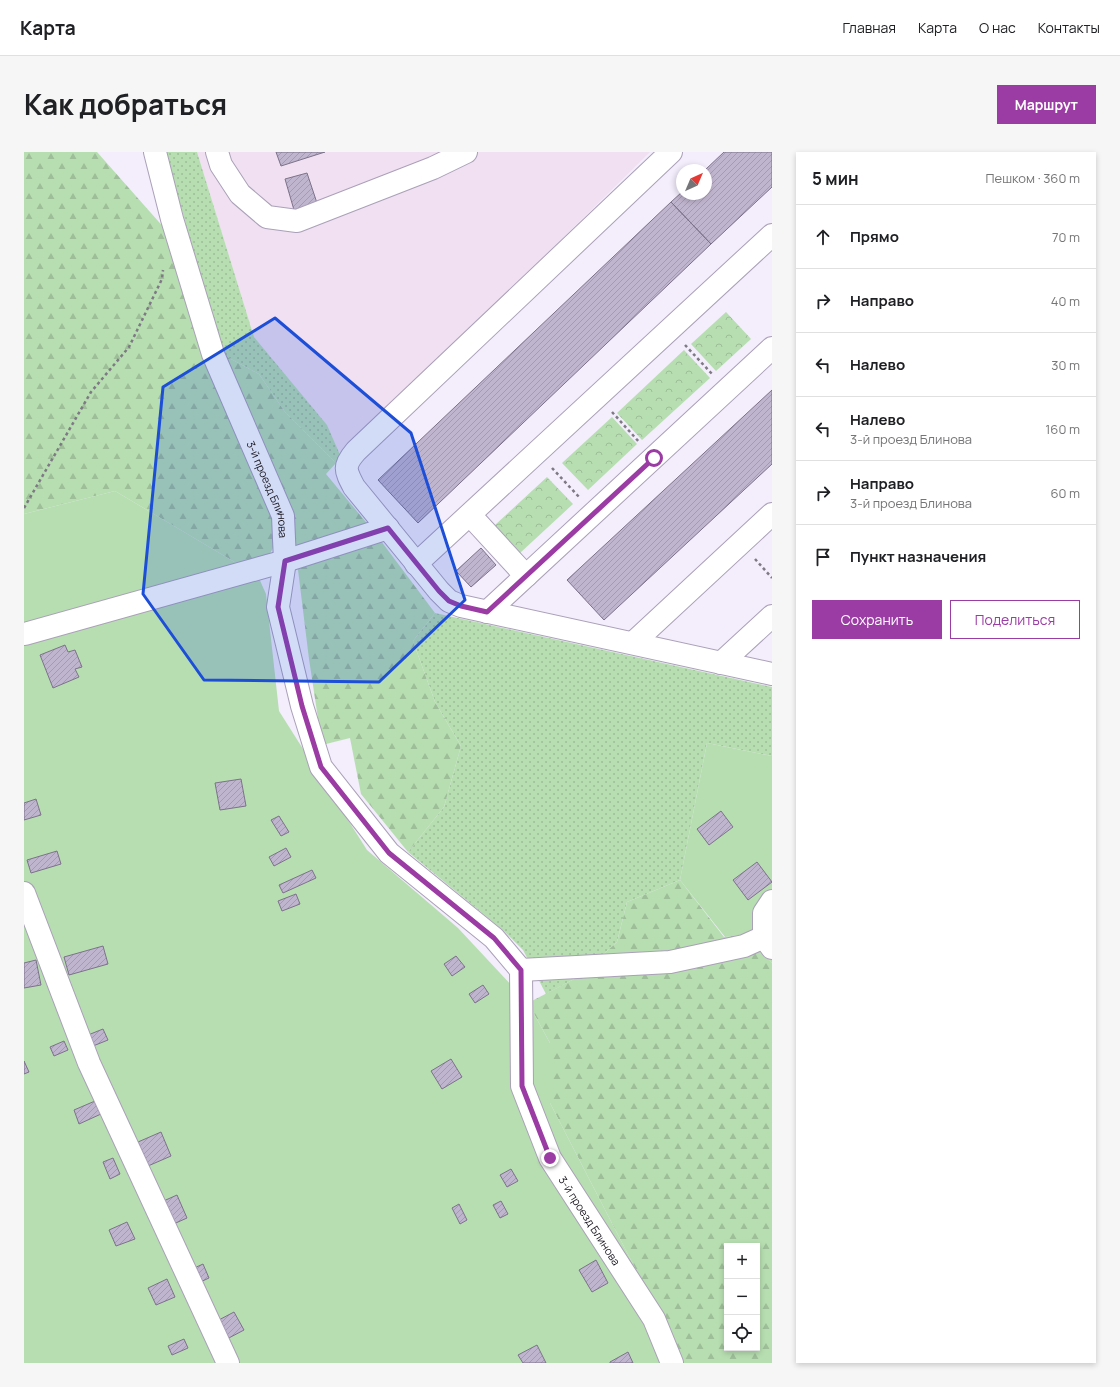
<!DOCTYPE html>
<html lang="ru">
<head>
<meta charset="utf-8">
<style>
  :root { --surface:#fff; --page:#f6f6f6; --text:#202124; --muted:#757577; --line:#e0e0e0; --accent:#9b3ba4 }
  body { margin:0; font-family:Manrope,sans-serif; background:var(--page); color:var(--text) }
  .controls { position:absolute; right:12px; bottom:12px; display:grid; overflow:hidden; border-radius:0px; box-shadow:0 2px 6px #0003 }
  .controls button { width:36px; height:36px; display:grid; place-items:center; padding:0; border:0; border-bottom:1px solid var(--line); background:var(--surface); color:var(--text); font:20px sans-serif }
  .compass { position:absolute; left:652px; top:12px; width:36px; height:36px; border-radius:50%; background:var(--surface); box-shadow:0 2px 6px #0003; rotate:44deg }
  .stop { position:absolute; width:12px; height:12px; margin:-9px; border:3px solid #9b3ba4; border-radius:50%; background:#fff }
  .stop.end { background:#9b3ba4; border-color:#fff; box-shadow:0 1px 4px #0008 }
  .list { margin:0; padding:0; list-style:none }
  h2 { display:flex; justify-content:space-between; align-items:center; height:52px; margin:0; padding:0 16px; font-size:17px }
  h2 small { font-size:13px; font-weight:400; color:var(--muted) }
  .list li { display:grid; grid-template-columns:26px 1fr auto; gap:12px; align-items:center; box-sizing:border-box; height:64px; padding:0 16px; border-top:1px solid var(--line) }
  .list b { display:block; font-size:15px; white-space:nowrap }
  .list p { margin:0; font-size:13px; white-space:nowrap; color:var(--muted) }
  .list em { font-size:13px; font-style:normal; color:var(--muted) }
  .actions { display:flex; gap:8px; padding:12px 16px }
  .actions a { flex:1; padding:9px 0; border:1px solid var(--accent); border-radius:0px; text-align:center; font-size:14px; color:var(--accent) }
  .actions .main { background:var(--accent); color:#fff }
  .icon { flex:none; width:22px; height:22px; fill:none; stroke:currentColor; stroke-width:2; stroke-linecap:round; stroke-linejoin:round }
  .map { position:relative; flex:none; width:748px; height:1211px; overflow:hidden; border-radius:0px }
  header { display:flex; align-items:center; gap:24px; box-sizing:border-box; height:56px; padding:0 20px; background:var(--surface); border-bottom:1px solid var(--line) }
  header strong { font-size:19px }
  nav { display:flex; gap:22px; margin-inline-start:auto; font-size:14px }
  .intro { display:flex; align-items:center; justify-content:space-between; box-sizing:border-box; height:96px; padding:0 24px }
  h1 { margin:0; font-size:28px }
  .button { padding:10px 18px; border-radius:0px; background:var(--accent); color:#fff; font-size:14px; font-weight:700 }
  main { display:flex; gap:24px; padding:0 24px }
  aside { flex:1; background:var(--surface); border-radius:0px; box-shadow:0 2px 6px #0003 }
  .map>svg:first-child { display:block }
</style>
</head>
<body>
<header>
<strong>Карта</strong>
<nav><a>Главная</a><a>Карта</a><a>О нас</a><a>Контакты</a></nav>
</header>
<div class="intro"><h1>Как добраться</h1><a class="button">Маршрут</a></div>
<main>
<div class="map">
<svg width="748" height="1211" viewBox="0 0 748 1211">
  <defs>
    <pattern id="grass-dots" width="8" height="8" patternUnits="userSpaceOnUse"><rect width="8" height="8" fill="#b7deb1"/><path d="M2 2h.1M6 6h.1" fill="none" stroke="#9dbe98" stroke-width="1.8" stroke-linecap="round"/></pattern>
    <pattern id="forest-firs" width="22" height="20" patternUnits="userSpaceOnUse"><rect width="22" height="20" fill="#b7deb1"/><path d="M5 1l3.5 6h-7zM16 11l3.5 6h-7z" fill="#9dbe98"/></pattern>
    <pattern id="park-crowns" width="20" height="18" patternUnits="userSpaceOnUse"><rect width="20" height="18" fill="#b7deb1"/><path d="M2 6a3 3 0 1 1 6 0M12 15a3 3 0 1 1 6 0" fill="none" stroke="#9dbe98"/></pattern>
    <pattern id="building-hatch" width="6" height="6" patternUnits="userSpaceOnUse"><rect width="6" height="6" fill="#c0b5ce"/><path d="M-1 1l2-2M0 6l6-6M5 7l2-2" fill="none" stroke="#a49bb1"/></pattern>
  </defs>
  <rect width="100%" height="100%" fill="#f3edfc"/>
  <path fill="#f0e0f2" d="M173 0H626L317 305 303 273 230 185Z"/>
  <path fill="url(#grass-dots)" d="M141 0H173L230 185 303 273 317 305 312 311 261 260 235 222 194 200 161 69Z
    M411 461 748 535V604L683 591 656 728 603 750 593 790 554 825 522 842 499 798 480 779 384 700 420 655 437 594 411 550 389 489Z"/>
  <path fill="url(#forest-firs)" fill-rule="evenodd" d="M0 0H73L142 78 249 367V396L234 424 91 339 0 362Z
    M194 200 235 222 261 260 312 311 302 322 351 381 411 461 389 489 411 550 437 594 420 655 384 700 337 642 326 586 298 593 285 507 266 353 222 266Z
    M656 728 700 785 723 782 748 811V1211H660L526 951V891L504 851 554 825 593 790 603 750ZM703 1094H733V1196H703Z"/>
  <path fill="url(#park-crowns)" d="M702 160 727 187 692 219 667 192Z
    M660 198 686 226 618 288 593 261Z
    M588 265 613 292 564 338 538 311Z
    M523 325 549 352 496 401 471 373Z"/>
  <path fill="#b7deb1" d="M91 339 234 424 242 442 255 559 343 698 434 776 504 851 526 891V951L660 1211H0V362Z
    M683 591 748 604V811L723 782 701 785 656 728Z"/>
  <path fill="url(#building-hatch)" stroke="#7c7289" d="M252 0H301L257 14Z
    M700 0H748V35L687 92 647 50 658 40V42H682L681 18Z
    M283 21 293 51 270 58 261 27Z
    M647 50 687 92 394 371 354 328Z
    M748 238V312L580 468 543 428Z
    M457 396 472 413 447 435 432 419Z
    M41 493 44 500 51 498 58 515 51 517 55 525 29 536 16 503Z
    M217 627 222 654 196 658 191 631Z
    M12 647 17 663 0 668V651Z
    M697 659 709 675 685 693 673 677Z
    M255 664 265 680 257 684 247 668Z
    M262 696 267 705 250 714 245 705Z
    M33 699 37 712 7 721 3 708Z
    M733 710 748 730 724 748 709 728Z
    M288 718 292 726 259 741 255 733Z
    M272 742 276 752 258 759 254 749Z
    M79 794 84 812 45 823 40 805Z
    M432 804 441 815 428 824 420 812Z
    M12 808 17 833 0 836V811Z
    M459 833 465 842 451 851 445 842Z
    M79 877 84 888 64 896 59 885Z
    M40 889 44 898 30 904 26 895Z
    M427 907 438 925 418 937 407 919Z
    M0 909 5 920 0 922Z
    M71 949 77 962 55 972 50 958Z
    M137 980 147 1004 124 1014 114 990Z
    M89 1006 96 1022 86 1027 79 1010Z
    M487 1017 494 1029 483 1035 476 1023Z
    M153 1043 163 1066 145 1074 135 1051Z
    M477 1049 484 1062 476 1066 469 1053Z
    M435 1052 443 1068 436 1072 428 1056Z
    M103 1070 111 1087 92 1094 85 1078Z
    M572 1108 584 1131 568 1140 555 1118Z
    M179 1112 185 1126 172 1132 166 1118Z
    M143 1127 151 1145 132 1153 124 1136Z
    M210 1160 220 1178 201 1188 191 1170Z
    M160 1187 164 1196 148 1203 144 1194Z
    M513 1193 522 1211H499L494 1203Z
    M604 1200 609 1211H586V1210Z"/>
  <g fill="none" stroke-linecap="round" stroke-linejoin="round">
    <g stroke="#aaa0b8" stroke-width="24">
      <g id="minor">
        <path id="s1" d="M131 0 148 67 189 202 259 364 261 409 254 455 278 554 297 615 365 701 470 786 497 818 498 934 526 1006 630 1167 648 1211"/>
        <path d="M193 0 197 13 216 42 243 65 273 69 409 16 442 0"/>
        <path d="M647 0 332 299C319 314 321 318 330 335L415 439 425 449 437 454 748 522"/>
        <path d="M446 363 502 424"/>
        <path d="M392 412 748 83"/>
        <path d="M463 460 748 196"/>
        <path d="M1 482 261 409 364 376"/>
        <path d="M609 491 748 362"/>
        <path d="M697 511 748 464"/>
        <path d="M0 741 65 911 204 1211"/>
        <path d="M748 749 740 761V785L748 796"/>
        <path d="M497 818 646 810 720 794 740 785"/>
      </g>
    </g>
    <path stroke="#7e7984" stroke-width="2.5" stroke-dasharray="3 3" stroke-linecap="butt" d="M661 193 689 223
      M588 260 616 291
      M528 316 556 346
      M0 356 67 240 105 195 138 127 139 118
      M731 407 748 426"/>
    <use href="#minor" stroke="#fff" stroke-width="22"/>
  </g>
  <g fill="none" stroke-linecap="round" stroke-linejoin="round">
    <path stroke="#9b3ba4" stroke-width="5" d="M526 1006 498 934 497 818 470 786 365 701 297 615 278 554 254 455 261 409 364 376 415 439 425 449 437 454 463 460 630 306"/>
  </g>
  <path fill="#1d4ed8" fill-opacity="0.2" stroke="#1d4ed8" stroke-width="3" stroke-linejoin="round" d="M251 166 387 281 441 448 355 530 180 528 119 442 139 235Z"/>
  <g text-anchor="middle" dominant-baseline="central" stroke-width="4" stroke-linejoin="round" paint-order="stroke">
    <g font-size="11" fill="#1b1720" stroke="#fdfdfd">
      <text stroke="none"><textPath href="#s1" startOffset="357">3-й проезд Блинова</textPath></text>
      <text stroke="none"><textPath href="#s1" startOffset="1198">3-й проезд Блинова</textPath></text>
    </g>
  </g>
</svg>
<div class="controls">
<button>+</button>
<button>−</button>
<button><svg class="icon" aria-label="locate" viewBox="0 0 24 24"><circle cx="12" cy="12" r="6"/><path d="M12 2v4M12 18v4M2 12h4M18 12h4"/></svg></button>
</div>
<svg class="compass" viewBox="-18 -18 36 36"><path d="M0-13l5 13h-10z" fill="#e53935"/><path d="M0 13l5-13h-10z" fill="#757577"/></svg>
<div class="stop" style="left:630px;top:306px"></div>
<div class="stop end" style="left:526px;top:1006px"></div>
</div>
<aside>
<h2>5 мин<small>Пешком · 360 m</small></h2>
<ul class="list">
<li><svg class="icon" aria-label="ahead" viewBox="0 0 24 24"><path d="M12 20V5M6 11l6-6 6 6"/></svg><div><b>Прямо</b></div><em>70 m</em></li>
<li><svg class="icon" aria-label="right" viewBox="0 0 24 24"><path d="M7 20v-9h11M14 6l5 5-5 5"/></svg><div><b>Направо</b></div><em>40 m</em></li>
<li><svg class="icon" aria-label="left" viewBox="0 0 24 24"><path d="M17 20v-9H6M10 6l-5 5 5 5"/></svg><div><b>Налево</b></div><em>30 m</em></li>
<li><svg class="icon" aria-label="left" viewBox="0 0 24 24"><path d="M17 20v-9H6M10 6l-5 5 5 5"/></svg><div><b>Налево</b><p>3-й проезд Блинова</p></div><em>160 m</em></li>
<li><svg class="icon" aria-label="right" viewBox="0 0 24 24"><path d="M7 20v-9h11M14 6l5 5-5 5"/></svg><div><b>Направо</b><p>3-й проезд Блинова</p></div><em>60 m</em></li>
<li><svg class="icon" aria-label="arrive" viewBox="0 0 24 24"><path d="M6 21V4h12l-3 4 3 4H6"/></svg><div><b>Пункт назначения</b></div></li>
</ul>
<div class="actions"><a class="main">Сохранить</a><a>Поделиться</a></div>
</aside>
</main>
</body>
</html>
